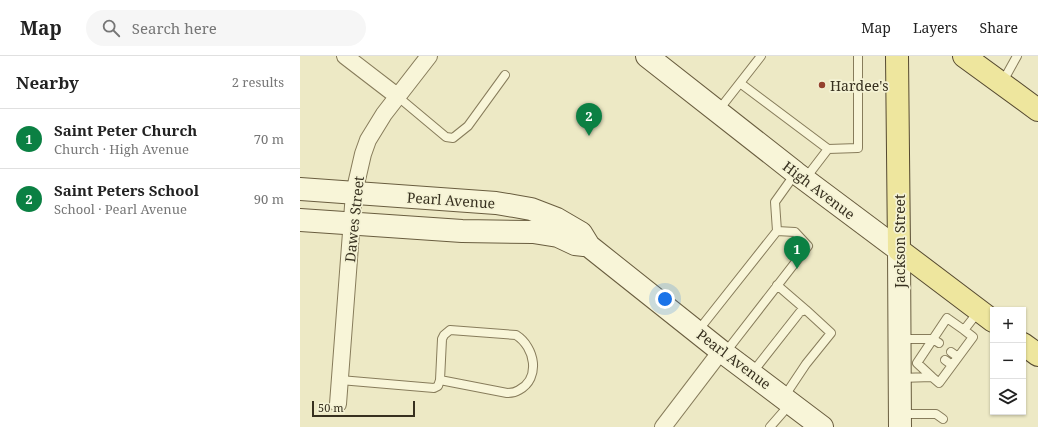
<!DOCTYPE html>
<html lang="en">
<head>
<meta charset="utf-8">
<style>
  :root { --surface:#fff; --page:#f6f6f6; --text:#222; --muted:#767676; --line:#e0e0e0; --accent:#0b8043 }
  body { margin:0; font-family:"Noto Serif",serif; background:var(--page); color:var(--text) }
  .controls { position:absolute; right:12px; bottom:12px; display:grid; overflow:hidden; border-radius:0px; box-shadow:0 1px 3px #0004 }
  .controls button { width:36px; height:36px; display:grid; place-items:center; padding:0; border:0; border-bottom:1px solid var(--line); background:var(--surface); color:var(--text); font:20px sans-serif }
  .scale { position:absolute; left:12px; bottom:10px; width:103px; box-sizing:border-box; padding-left:4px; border:2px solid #37301f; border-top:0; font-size:11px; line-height:14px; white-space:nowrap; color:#37301f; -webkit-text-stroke:3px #f4f2d4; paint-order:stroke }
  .you { position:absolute; left:365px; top:243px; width:14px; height:14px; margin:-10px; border:3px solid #fff; border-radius:50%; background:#1a73e8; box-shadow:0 0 0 6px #1a73e833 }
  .badge { display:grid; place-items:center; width:26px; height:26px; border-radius:50%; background:var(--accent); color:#fff; font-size:13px; font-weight:700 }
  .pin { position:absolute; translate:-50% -33px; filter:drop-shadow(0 1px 2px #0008) }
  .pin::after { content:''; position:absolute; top:21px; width:14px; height:12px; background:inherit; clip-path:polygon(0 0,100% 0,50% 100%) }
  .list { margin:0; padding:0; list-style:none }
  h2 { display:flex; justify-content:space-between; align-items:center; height:52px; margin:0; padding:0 16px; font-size:17px }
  h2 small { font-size:13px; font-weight:400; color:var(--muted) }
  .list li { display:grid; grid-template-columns:26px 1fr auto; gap:12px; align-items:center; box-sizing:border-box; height:60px; padding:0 16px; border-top:1px solid var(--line) }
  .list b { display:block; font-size:15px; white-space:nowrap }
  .list p { margin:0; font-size:13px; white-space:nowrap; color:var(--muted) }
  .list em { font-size:13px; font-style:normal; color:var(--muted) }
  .icon { flex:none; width:22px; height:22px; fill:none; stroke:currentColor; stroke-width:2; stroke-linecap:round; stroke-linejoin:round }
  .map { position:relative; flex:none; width:738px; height:371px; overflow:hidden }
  header { display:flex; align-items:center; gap:24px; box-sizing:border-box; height:56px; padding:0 20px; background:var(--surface); border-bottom:1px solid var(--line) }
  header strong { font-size:19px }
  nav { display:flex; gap:22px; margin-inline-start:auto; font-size:14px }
  .search { width:280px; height:36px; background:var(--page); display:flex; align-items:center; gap:10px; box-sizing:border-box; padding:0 14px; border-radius:22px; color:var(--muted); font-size:15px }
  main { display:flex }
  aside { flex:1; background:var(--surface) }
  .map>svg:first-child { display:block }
</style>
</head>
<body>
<header>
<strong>Map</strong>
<div class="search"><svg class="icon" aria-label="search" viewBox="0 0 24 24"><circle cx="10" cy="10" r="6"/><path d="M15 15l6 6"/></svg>Search here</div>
<nav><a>Map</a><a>Layers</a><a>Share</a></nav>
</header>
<main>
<aside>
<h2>Nearby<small>2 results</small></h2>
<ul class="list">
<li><span class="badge">1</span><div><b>Saint Peter Church</b><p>Church · High Avenue</p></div><em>70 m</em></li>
<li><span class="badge">2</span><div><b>Saint Peters School</b><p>School · Pearl Avenue</p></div><em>90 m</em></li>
</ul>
</aside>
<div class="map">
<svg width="738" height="371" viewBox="0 0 738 371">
  <rect width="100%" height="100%" fill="#ede9c5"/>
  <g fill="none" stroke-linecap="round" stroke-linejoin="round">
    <g stroke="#877c5b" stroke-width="10">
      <path id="lane" d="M440 27 528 93
        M702 27 717 0
        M97 40 146 81 153 82 168 70 205 19
        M418 55 461 0
        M505 123 528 93 558 92V0
        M477 175 475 146 495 118
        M477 229 506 254
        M397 276 477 175 495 176 508 190 425 297
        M600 283H633L639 287
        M651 296 658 301
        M645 304 652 309
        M452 317 500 256 506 254 531 277 506 308 484 341
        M632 321 617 307 647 262 664 274
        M600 322 632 321 639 327 673 281 664 274 678 256
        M40 324 134 332 138 330 140 324 142 283 144 279 150 274 216 279C235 291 241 322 219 334 216 336 211 337 207 337L140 324
        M601 358H636L643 363
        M470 371 491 347"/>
    </g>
    <g stroke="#877c5b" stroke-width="18">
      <path id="street" d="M45 0 97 40
        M38 348 54 137 63 98 68 84 84 58 129 0
        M363 371 421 295"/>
    </g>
    <g stroke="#695d3f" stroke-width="24">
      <path id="secondary" d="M347 0 496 117 599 194 600 371
        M0 133 196 147 214 150 231 153 257 163 281 177 289 190 421 295 522 371
        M0 164 162 175 233 176 258 180 275 188 284 189"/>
    </g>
    <g stroke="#554930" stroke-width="24">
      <path id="primary" d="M597 0 599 194 693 265
        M664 0 738 54
        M723 288 738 299"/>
    </g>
    <use href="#lane" stroke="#f8f5d8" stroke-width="8"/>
    <use href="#street" stroke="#f8f5d8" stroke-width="16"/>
    <use href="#secondary" stroke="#f8f5d8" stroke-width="22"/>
    <use href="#primary" stroke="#eee69e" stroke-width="22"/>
  </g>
  <circle fill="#94422e" stroke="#f4f2d4" stroke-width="1.5" cx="522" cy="29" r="4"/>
  <g text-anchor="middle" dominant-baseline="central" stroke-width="3.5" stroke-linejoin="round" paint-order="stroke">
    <g font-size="14" fill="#37301f" stroke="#f4f2d4" text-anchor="start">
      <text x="530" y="29">Hardee's</text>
    </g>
    <g font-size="14" fill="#37301f" stroke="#f4f2d4">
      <text transform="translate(519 134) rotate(37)">High Avenue</text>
      <text transform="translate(151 144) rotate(4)">Pearl Avenue</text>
      <text transform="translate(54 163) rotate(-84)">Dawes Street</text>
      <text transform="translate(599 185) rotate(-90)">Jackson Street</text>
      <text transform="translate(434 303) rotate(37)">Pearl Avenue</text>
    </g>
  </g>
</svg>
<div class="controls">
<button>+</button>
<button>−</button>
<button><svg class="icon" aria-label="layers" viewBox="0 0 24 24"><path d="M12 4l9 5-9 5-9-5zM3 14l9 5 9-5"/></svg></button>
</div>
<div class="scale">50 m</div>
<div class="you"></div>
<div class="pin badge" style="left:497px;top:213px">1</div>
<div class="pin badge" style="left:289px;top:80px">2</div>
</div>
</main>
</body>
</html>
